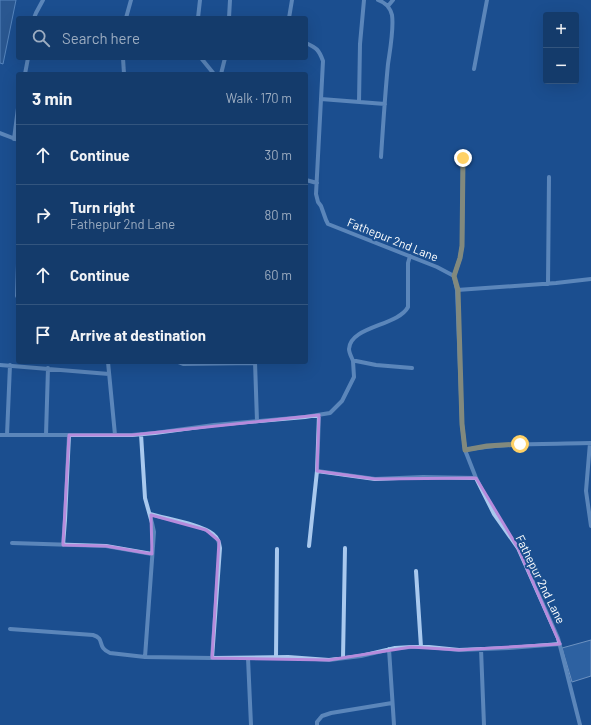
<!DOCTYPE html>
<html lang="en">
<head>
<meta charset="utf-8">
<style>
  :root { --surface:#143b6b; --page:#214673; --text:#f1f3f6; --muted:#9dadc1; --line:#33557e }
  body { margin:0; font-family:Barlow,sans-serif; background:var(--page); color:var(--text) }
  .controls { position:absolute; right:12px; top:12px; display:grid; overflow:hidden; border-radius:4px; box-shadow:0 4px 16px #0002 }
  .controls button { width:36px; height:36px; display:grid; place-items:center; padding:0; border:0; border-bottom:1px solid var(--line); background:var(--surface); color:var(--text); font:20px sans-serif }
  .stop { position:absolute; width:12px; height:12px; margin:-9px; border:3px solid #ffd166; border-radius:50%; background:#fff }
  .stop.end { background:#ffd166; border-color:#fff; box-shadow:0 1px 4px #0008 }
  .list { margin:0; padding:0; list-style:none }
  h2 { display:flex; justify-content:space-between; align-items:center; height:52px; margin:0; padding:0 16px; font-size:17px }
  h2 small { font-size:13px; font-weight:400; color:var(--muted) }
  .list li { display:grid; grid-template-columns:26px 1fr auto; gap:12px; align-items:center; box-sizing:border-box; height:60px; padding:0 16px; border-top:1px solid var(--line) }
  .list b { display:block; font-size:15px; white-space:nowrap }
  .list p { margin:0; font-size:13px; white-space:nowrap; color:var(--muted) }
  .list em { font-size:13px; font-style:normal; color:var(--muted) }
  .icon { flex:none; width:22px; height:22px; fill:none; stroke:currentColor; stroke-width:2; stroke-linecap:round; stroke-linejoin:round }
  .map { position:relative; flex:none; width:591px; height:725px; overflow:hidden }
  .search { position:absolute; background:var(--surface); box-shadow:0 4px 16px #0002; left:16px; top:16px; width:292px; height:44px; display:flex; align-items:center; gap:10px; box-sizing:border-box; padding:0 14px; border-radius:4px; color:var(--muted); font-size:15px }
  .panel { position:absolute; background:var(--surface); box-shadow:0 4px 16px #0002; left:16px; top:72px; width:292px; height:292px; border-radius:4px }
  .map>svg:first-child { display:block }
</style>
</head>
<body>
<div class="map">
<svg width="591" height="725" viewBox="0 0 591 725">
  <rect width="100%" height="100%" fill="#1b4f8f"/>
  <path fill="#3c6290" stroke="#9cc4f0" d="M0 0H16L3 64 0 63Z"/>
  <path fill="#4478b7" stroke="#cfe3fa" d="M591 640V676L572 682 562 648Z"/>
  <g fill="none" stroke-linecap="round" stroke-linejoin="round">
    <path stroke="#a9c9ee" stroke-width="4" d="M378 0C386 3 390 7 392 15 394 29 390 50 388 64 385 95 383 126 381 157
      M388 6 393 0
      M34 18 36 13 43 0
      M126 18 131 0
      M198 18 200 0
      M229 18 230 0
      M289 18 292 0
      M306 43C317 48 319 50 323 61L316 194 318 202 321 206 326 220 328 224 437 267 454 276 457 290 462 424 465 450 476 478 494 514 518 548 558 638 580 725
      M123 58 124 74
      M201 58 214 74
      M474 69 487 0
      M25 74 28 58
      M221 74 225 58
      M321 99 385 104
      M359 102 360 44 364 0
      M0 133 18 140
      M14 139 18 108
      M306 180 317 183
      M454 276 460 258 462 246 463 158
      M548 284 549 177
      M457 290 556 283 591 279
      M17 296 18 264
      M353 361C352 358 349 353 349 349 350 326 398 326 408 307V263L410 256
      M108 362 115 435
      M178 362 183 364 255 363
      M255 362 257 421
      M0 365 109 374
      M141 434 145 498 152 523 154 532 145 657
      M0 435H132L155 433 214 425 305 417 330 413 342 401 354 377 353 361H356L376 365 412 368
      M7 435 10 365
      M46 435 48 368
      M590 443 586 491 591 526
      M465 450C506 443 549 444 591 443
      M317 471 375 479 423 477 476 478
      M150 514C167 519 200 524 213 534 218 538 219 542 220 548L212 658
      M12 543 106 546 152 554
      M63 545 65 520 69 435
      M309 546 317 471 319 415
      M416 571 421 647
      M10 629 93 635C106 639 96 647 110 653L145 657 212 658 288 657 329 660 361 656 395 648 411 647H429L459 650 509 648 560 644
      M389 649 394 725
      M481 649 484 725
      M276 657 277 549
      M248 658 251 725
      M343 658 345 548
      M317 725V722L322 716 331 713 392 703"/>
  </g>
  <g fill="none" stroke-linecap="round" stroke-linejoin="round">
    <path stroke="#ffd166" stroke-width="5" d="M463 158 462 246 460 258 454 276 458 290 462 424 465 450 487 446 520 444"/>
  </g>
  <path d="M0 0H591V725H0ZM319 415 317 471 375 479 476 478 518 548 560 644 459 650 411 647 329 660 212 658 219 541 206 530 151 515 152 554 106 546 63 545 69 435H132Z" fill="#1b4f8f" fill-opacity=".55" fill-rule="evenodd"/>
  <path fill="none" stroke="#b68bdc" stroke-width="3" stroke-linejoin="round" d="M319 415 317 471 375 479 476 478 518 548 560 644 459 650 411 647 329 660 212 658 219 541 206 530 151 515 152 554 106 546 63 545 69 435H132Z"/>
  <g text-anchor="middle" dominant-baseline="central" stroke-width="4" stroke-linejoin="round" paint-order="stroke">
    <g font-size="12" fill="#fff" stroke="#1b4f8f">
      <text transform="translate(393 239) rotate(22)">Fathepur 2nd Lane</text>
      <text transform="translate(541 579) rotate(64)">Fathepur 2nd Lane</text>
    </g>
  </g>
</svg>
<div class="controls">
<button>+</button>
<button>−</button>
</div>
<div class="stop" style="left:520px;top:444px"></div>
<div class="stop end" style="left:463px;top:158px"></div>
<div class="search"><svg class="icon" aria-label="search" viewBox="0 0 24 24"><circle cx="10" cy="10" r="6"/><path d="M15 15l6 6"/></svg>Search here</div>
<section class="panel">
<h2>3 min<small>Walk · 170 m</small></h2>
<ul class="list">
<li><svg class="icon" aria-label="ahead" viewBox="0 0 24 24"><path d="M12 20V5M6 11l6-6 6 6"/></svg><div><b>Continue</b></div><em>30 m</em></li>
<li><svg class="icon" aria-label="right" viewBox="0 0 24 24"><path d="M7 20v-9h11M14 6l5 5-5 5"/></svg><div><b>Turn right</b><p>Fathepur 2nd Lane</p></div><em>80 m</em></li>
<li><svg class="icon" aria-label="ahead" viewBox="0 0 24 24"><path d="M12 20V5M6 11l6-6 6 6"/></svg><div><b>Continue</b></div><em>60 m</em></li>
<li><svg class="icon" aria-label="arrive" viewBox="0 0 24 24"><path d="M6 21V4h12l-3 4 3 4H6"/></svg><div><b>Arrive at destination</b></div></li>
</ul>
</section>
</div>
</body>
</html>
